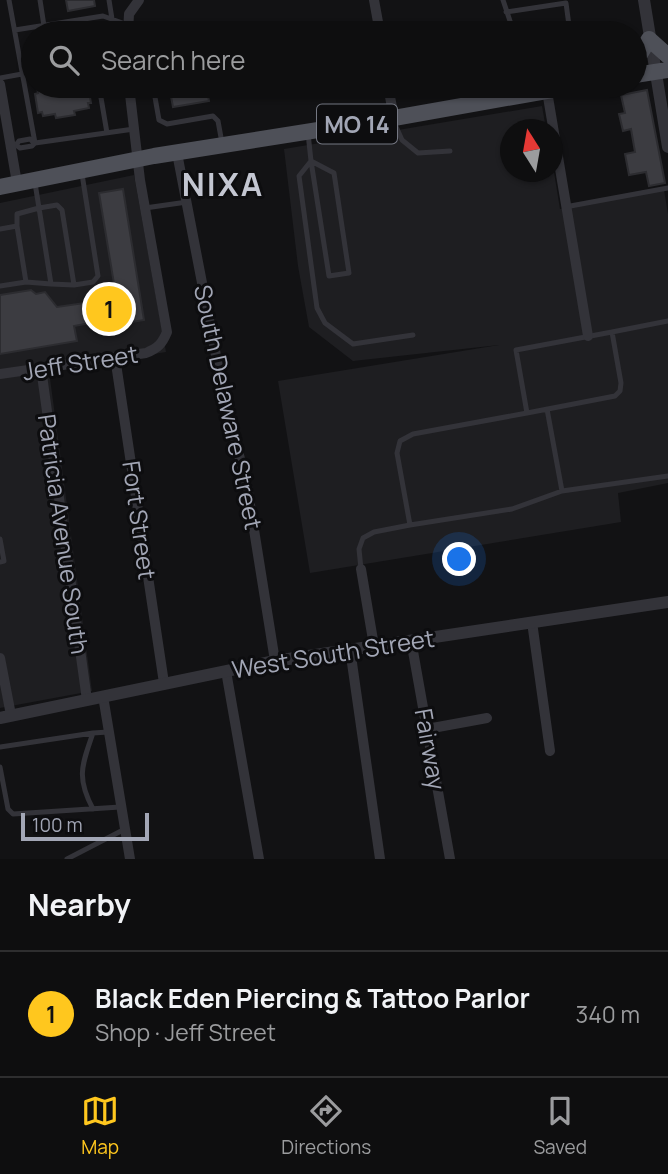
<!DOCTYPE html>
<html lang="en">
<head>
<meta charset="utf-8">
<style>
  :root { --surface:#0e0e0f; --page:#171718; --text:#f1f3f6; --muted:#9b9c9e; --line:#2e2e2f; --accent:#ffc71e }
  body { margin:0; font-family:Manrope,sans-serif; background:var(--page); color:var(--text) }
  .compass { position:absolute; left:500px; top:119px; width:63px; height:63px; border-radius:50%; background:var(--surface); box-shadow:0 2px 5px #0004; rotate:349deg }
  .scale { position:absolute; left:21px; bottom:18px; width:128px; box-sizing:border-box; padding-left:7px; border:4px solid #a2a6b5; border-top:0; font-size:19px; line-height:24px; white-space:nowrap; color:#a2a6b5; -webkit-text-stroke:5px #0d0d0f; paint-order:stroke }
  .you { position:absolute; left:460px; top:560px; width:24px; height:24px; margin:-18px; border:5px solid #fff; border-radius:50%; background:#1a73e8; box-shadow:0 0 0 10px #1a73e833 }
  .badge { display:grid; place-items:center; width:46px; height:46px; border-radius:50%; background:var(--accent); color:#111; font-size:23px; font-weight:700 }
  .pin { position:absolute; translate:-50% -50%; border:4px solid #fff; box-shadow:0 2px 7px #0006 }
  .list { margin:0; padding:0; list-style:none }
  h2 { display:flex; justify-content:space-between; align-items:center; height:91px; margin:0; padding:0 28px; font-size:30px }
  h2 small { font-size:23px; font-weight:400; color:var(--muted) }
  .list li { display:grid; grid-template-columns:46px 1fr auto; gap:21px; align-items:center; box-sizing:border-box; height:126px; padding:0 28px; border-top:2px solid var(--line) }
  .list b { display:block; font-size:26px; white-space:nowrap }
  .list p { margin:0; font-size:23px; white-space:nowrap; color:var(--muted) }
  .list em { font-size:23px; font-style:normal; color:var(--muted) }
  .icon { flex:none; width:38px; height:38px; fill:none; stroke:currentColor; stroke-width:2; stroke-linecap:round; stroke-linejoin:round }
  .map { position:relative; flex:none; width:668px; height:859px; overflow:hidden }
  .search { position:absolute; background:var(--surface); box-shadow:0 2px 5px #0004; left:21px; right:21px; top:21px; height:77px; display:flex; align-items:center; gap:18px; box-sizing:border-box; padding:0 24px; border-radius:38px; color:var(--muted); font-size:26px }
  .sheet { height:217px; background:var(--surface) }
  nav { display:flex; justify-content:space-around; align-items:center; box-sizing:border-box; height:98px; border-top:2px solid var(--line); background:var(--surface); font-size:19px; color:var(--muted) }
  nav a { display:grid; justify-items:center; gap:4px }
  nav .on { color:var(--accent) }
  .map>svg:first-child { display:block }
</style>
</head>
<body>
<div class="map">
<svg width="668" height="859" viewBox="0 0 668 859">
  <rect width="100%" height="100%" fill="#121214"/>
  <path fill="#1e1e21" d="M542 106 546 129 510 130V172H552L553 166 560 209 664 190 668 214V483L618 493 621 522 310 573 278 381 499 345 353 361 309 327 298 266 284 149Z
    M134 175 166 352 49 371 92 691 0 708V203Z"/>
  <path fill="#3c3c41" stroke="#2c2c30" stroke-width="2" d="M66 0H94L95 6 68 11Z
    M44 86H88L91 103H88L89 108 74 111 75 115 56 118 55 114 43 116 42 112 38 113 35 94 38 93 37 87Z
    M169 86H206L209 101 173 107Z
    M647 90 665 183 649 186 646 172 629 175 625 154 635 152 631 129 623 131 619 114 625 113 621 95Z
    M123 189 144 320 102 327 101 321 74 326 77 341 0 354V295L31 290 36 294 45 292 57 307 98 301 99 304 117 302 99 193Z"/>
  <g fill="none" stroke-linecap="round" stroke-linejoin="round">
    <path stroke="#333339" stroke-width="5" d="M9 0 35 143
      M40 0 44 26
      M109 0 112 19
      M503 0 514 33
      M506 12 566 3 570 33
      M15 30 103 16 128 25
      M20 59 33 56
      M0 78 22 74
      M99 86 107 133
      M153 86 159 120 167 124 213 116 218 121 222 143
      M394 122 402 140 418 153 450 151
      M308 133 311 161 329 276 349 273 334 173 311 161
      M34 143 30 139 19 141 16 145 20 148 32 146 35 143 134 129
      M311 161 299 176 317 308 325 323 353 344 413 335
      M35 183 39 208 57 205 62 210 74 285 93 282 98 276 82 174
      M565 207 668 188
      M145 208 187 202
      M17 226V214L39 208 51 284 74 285
      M0 229 17 226 26 282 0 286
      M26 282 51 284
      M547 409 562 491
      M527 413 615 396 620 391 621 383 612 332 668 321
      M410 525 512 509 562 491 668 476
      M0 539 4 561 0 562
      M361 569 359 549 363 538 374 532 410 525 397 453 400 441 413 434 527 413 516 350 612 332
      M0 747 93 733
      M0 767 8 809 13 814 120 807
      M93 809C76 777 82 765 93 733L108 732
      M67 859 125 829"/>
    <path stroke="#333339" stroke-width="10" d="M374 0 380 33
      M128 33 129 14 139 0
      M0 84 17 183
      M388 86 394 118
      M547 91 588 336
      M177 153 224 397 247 486 275 661
      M115 357 164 683
      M41 368 87 700
      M0 374 146 353C158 348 162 344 167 332L140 180 129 86
      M361 569 374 646
      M532 622 550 751
      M411 640 450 859
      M350 649 380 859
      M0 658 11 715
      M226 671 259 859
      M103 696 130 859
      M427 729 487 718"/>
    <path stroke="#333339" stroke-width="12" d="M644 0 668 147
      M0 718 275 661 668 602"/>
    <path stroke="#4e5058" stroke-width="16" d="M635 63 649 39 668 56
      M635 75 668 70
      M0 187 154 156 394 118 575 86"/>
  </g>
  <g text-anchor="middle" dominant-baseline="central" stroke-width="6" stroke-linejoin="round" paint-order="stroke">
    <rect fill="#0d0d0f" stroke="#757883" stroke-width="2" x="317" y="104.5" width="80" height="39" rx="5"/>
    <g font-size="23" font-weight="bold" fill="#a2a6b5">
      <text x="357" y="124">MO 14</text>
    </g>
    <g font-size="24" fill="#a2a6b5" stroke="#0d0d0f">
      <text transform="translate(80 362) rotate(-9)">Jeff Street</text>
      <text transform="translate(229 407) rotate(78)">South Delaware Street</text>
      <text transform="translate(140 520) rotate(82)">Fort Street</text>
      <text transform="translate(64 534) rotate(82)">Patricia Avenue South</text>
      <text transform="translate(333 653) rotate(-9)">West South Street</text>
      <text transform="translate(431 749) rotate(80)">Fairway</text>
    </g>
    <g font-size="32" font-weight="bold" letter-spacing="2" fill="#c3c6d1" stroke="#0d0d0f">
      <text x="223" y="184">NIXA</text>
    </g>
  </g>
</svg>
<svg class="compass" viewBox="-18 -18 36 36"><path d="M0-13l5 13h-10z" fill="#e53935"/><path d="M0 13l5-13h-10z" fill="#9b9c9e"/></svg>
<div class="scale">100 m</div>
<div class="you"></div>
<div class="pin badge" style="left:109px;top:309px">1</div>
<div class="search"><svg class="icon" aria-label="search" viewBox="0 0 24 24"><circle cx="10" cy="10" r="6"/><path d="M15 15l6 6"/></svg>Search here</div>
</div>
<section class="sheet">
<h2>Nearby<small></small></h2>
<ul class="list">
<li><span class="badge">1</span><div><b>Black Eden Piercing &amp; Tattoo Parlor</b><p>Shop · Jeff Street</p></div><em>340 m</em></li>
</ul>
</section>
<nav>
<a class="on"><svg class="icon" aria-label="map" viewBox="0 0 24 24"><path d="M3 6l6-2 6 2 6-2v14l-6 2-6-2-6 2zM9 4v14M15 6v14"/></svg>Map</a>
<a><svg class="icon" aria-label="directions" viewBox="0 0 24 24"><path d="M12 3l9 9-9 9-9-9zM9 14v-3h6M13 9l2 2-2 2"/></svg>Directions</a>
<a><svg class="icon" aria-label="saved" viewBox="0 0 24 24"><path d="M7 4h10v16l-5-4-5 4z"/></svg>Saved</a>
</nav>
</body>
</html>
